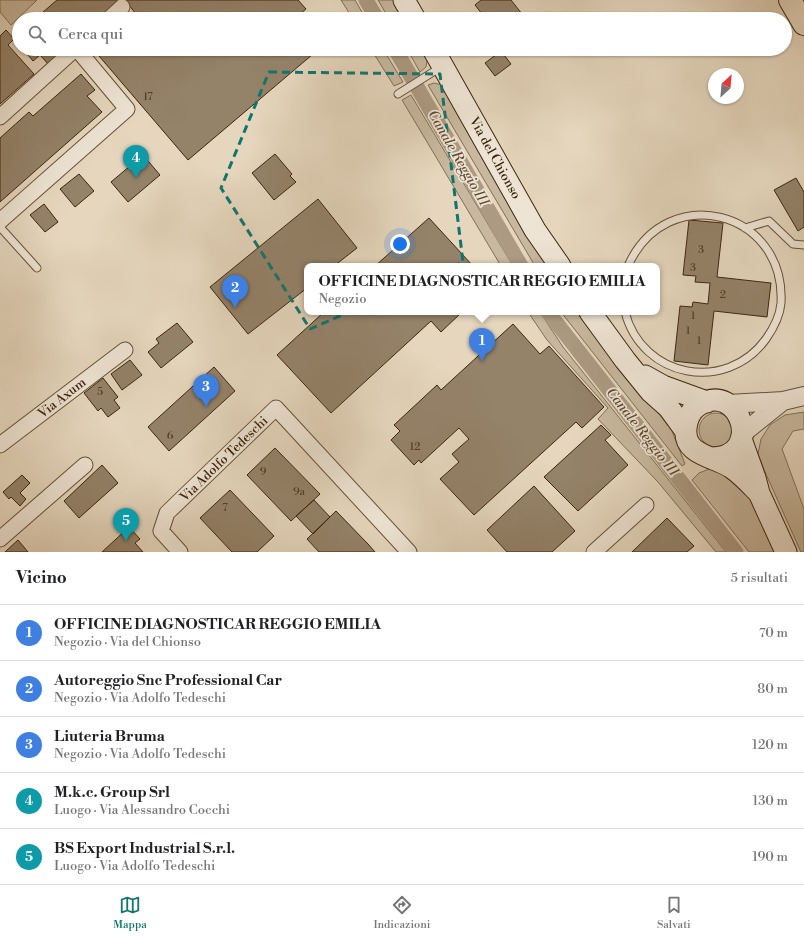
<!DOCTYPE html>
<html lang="it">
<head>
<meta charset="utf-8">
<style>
  :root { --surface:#fff; --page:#f6f6f6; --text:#202124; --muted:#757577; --line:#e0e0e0; --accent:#0f766e }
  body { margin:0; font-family:"Libre Bodoni",serif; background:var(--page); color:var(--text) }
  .compass { position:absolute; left:708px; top:68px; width:36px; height:36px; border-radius:50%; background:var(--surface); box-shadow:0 1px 3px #0004; rotate:26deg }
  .you { position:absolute; left:400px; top:244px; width:14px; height:14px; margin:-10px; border:3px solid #fff; border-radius:50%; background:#1a73e8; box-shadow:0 0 0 6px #1a73e833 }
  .badge { display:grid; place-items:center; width:26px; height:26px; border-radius:50%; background:var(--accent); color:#fff; font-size:13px; font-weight:700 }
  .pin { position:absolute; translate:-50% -33px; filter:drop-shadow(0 1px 2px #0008) }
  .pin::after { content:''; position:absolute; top:21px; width:14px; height:12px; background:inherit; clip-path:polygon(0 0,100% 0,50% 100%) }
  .popup { position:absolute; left:304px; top:263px; width:356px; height:52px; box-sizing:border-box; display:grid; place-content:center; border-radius:8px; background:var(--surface); filter:drop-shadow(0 1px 3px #0005); font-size:13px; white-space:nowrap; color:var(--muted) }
  .popup b { font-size:15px; color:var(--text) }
  .popup::after { content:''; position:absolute; left:50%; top:100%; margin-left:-8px; border:8px solid transparent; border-top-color:var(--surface) }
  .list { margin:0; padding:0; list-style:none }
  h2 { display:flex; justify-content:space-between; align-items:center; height:52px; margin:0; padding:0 16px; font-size:17px }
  h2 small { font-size:13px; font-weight:400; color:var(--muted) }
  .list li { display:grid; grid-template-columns:26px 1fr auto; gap:12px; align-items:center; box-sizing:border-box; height:56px; padding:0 16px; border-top:1px solid var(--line) }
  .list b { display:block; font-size:15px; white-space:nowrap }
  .list p { margin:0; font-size:13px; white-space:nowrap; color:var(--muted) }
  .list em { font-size:13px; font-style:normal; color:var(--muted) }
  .icon { flex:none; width:22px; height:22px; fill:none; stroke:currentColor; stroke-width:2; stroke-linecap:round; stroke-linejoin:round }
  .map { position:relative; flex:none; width:804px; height:552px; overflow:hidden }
  .search { position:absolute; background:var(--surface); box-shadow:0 1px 3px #0004; left:12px; right:12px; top:12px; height:44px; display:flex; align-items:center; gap:10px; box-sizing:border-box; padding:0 14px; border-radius:22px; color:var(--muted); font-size:15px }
  .sheet { height:332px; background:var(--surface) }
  nav { display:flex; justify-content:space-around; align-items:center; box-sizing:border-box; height:56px; border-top:1px solid var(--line); background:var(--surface); font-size:11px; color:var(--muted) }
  nav a { display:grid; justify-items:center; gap:2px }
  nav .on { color:var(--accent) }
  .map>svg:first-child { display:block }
</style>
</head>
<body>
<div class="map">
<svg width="804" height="552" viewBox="0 0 804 552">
  <rect width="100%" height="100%" fill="#e5d6bd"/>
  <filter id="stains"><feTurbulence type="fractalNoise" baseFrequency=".005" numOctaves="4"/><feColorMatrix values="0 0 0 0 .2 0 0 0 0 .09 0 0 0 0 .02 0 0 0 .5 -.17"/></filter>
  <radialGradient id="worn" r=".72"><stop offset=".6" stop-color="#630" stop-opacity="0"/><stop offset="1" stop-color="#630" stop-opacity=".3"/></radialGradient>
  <path fill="#c8b89f" stroke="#826f57" d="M0 0H37L11 25 0 12Z
    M341 0H355L366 19H353Z
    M378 0H397L408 19H389Z
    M371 49H383L403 82 394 86Z
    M407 49H425L428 54 426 67 420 72Z
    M434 83 446 86 551 266H535L428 85Z
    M411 95 513 266H501L402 100Z
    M528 312H540L563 347 726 552H716L658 482 598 419 608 408 547 340Z
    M561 312H581L672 431 685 464 682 466Z
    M804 412V429L793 431 782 449 804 509V552H801L765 472 758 454 761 439 770 425 785 415Z
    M699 430a17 17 0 1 1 34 0a17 17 0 1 1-34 0Z
    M709 469H719L740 480 781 552H749L692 480 699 473Z"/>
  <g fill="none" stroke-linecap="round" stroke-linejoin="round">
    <path stroke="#ac9a82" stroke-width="15" d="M366 0 377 19
      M395 49 521 266
      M548 312 736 552"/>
  </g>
  <path fill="#948269" stroke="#3c260f" d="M57 0H125L103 19H35Z
    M125 0H298L306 9 301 13 306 19H140Z
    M481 0H511L526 19H486L475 5Z
    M6 30 14 39 8 45 34 74 0 104V36Z
    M19 32V44L13 37Z
    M23 49H68L49 65 40 55 33 61Z
    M108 49H319L188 160 99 56Z
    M501 51 511 64 495 76 485 63Z
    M81 74 95 90 87 96 102 112 0 202V138L29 112 33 116Z
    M275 154 292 174 290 176 296 182 274 200 252 173Z
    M143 155 160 175 128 202 111 182Z
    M79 174 94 191 75 207 60 189Z
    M796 178 804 192V227L798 231 774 190Z
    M318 199 357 248 334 266H307V288L248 334 210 287Z
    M44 204 58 222 45 232 30 215Z
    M429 218 473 266H375Z
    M689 220 723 223 717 277 771 283 767 317 714 311 708 365 674 361 680 306 692 307 693 302 708 304 710 283 695 282 696 276 683 275Z
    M324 312H462L441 332 431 321 331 413 277 355Z
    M177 323 193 342 161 368 148 352 159 343 156 339Z
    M513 324 540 354 549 346 604 407 582 428 576 422 474 515 440 479 459 462 452 454 469 439 459 428 421 463 419 460 414 465 391 440 400 431 394 425 437 385 441 390Z
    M130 360 142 375 122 390 111 374Z
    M214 367 235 391 169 451 148 427Z
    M103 378 118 397 114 400 120 408 108 417 101 408 98 411 84 393Z
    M601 425 611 435 605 440 628 465 578 511 544 477Z
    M275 448 320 494 291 521 247 475Z
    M102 465 118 483 79 518 64 501Z
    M22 475 30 483 20 493 26 499 20 506 11 497 9 499 3 492Z
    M534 486 575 531 552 552H507L487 530Z
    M230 490 274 536 257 552H232L200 518Z
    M314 500 330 517 313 534 296 516Z
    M336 511 368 544 375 552H319L307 539Z
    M667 518 694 546 687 552H632Z
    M129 527 140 539 135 543 143 552H102Z
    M18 540 28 552H5Z"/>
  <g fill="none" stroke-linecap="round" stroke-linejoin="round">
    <g stroke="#66523a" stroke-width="9">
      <path id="service" d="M398 94 441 67
        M0 227 37 268
        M745 228 769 221 793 244 804 245
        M625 312C642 378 726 394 766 339 773 329 780 316 781 303 786 210 666 180 628 266"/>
    </g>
    <g stroke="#66523a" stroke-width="17">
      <path id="minor" d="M109 19 122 7
        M0 117 75 49
        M0 221 127 109 77 49
        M0 445 125 350
        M0 539 85 465
        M180 552 161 531 167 513 276 408 409 552
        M594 552 646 505"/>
    </g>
    <g stroke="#66523a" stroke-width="20">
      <path id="tertiary" d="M728 404 783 401 804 396
        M743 433 783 401"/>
    </g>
    <g stroke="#3c260f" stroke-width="23">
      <path id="secondary" d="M404 0 415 19
        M433 49 535 230 560 266
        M590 312 625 360 651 392 669 408 685 430
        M645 376 663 386 707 402
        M741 439 755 478 759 493 786 552
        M711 458C766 458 740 380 699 405 691 410 687 418 686 428 683 456 715 456 732 468 742 475 750 484 759 493"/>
    </g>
    <g stroke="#3c260f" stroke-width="24">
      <path id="trunk" d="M790 0 804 24"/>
    </g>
    <use href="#service" stroke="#eee4d4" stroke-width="7"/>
    <use href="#minor" stroke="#eee4d4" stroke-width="15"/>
    <use href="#tertiary" stroke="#eee4d4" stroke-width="18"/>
    <use href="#secondary" stroke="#eee4d4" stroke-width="21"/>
    <use href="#trunk" stroke="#e5d6bd" stroke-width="22"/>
  </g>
  <path fill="none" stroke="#0f766e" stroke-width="3" stroke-dasharray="8 5" stroke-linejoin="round" d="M269 72 440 74 463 262 310 329 221 188Z"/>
  <g text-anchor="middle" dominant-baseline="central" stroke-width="3.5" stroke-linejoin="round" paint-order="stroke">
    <g font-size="11" fill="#523d26">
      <text x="148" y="97">17</text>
      <text x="701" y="250">3</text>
      <text x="693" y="268">3</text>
      <text x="723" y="295">2</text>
      <text x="693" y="316">1</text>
      <text x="688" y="331">1</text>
      <text x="699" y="341">1</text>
      <text x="100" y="392">5</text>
      <text x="170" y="436">6</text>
      <text x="415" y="447">12</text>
      <text x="263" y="472">9</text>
      <text x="299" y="492">9a</text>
      <text x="225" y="508">7</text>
    </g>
    <g font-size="13" fill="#3c260f" stroke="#eee4d4">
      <text transform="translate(495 158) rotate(61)">Via del Chionso</text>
      <text transform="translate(62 398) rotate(-38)">Via Axum</text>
      <text transform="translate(224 459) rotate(-44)">Via Adolfo Tedeschi</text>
    </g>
    <g font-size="14" font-style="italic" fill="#5e4932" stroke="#eee4d4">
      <text transform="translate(458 158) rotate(60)">Canale Reggio III</text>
      <text transform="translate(642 432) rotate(52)">Canale Reggio III</text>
    </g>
  </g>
  <rect width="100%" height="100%" filter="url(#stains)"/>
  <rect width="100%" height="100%" fill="url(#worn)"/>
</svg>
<svg class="compass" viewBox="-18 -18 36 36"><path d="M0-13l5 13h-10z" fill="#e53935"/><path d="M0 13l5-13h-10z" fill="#757577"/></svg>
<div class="you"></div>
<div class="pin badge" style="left:482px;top:361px;background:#3f7fe0">1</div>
<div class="popup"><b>OFFICINE DIAGNOSTICAR REGGIO EMILIA</b>Negozio</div>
<div class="pin badge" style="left:235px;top:308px;background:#3f7fe0">2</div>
<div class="pin badge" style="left:206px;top:407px;background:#3f7fe0">3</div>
<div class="pin badge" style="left:136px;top:178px;background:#0f9aa8">4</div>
<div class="pin badge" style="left:126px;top:541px;background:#0f9aa8">5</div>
<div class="search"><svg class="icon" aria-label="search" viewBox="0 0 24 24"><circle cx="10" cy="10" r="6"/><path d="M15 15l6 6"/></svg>Cerca qui</div>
</div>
<section class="sheet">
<h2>Vicino<small>5 risultati</small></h2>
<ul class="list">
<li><span class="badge" style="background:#3f7fe0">1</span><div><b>OFFICINE DIAGNOSTICAR REGGIO EMILIA</b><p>Negozio · Via del Chionso</p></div><em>70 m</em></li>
<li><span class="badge" style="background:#3f7fe0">2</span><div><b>Autoreggio Snc Professional Car</b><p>Negozio · Via Adolfo Tedeschi</p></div><em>80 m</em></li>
<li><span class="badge" style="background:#3f7fe0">3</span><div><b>Liuteria Bruma</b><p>Negozio · Via Adolfo Tedeschi</p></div><em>120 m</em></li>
<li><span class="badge" style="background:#0f9aa8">4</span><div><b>M.k.c. Group Srl</b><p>Luogo · Via Alessandro Cocchi</p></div><em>130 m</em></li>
<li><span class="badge" style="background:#0f9aa8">5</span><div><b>BS Export Industrial S.r.l.</b><p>Luogo · Via Adolfo Tedeschi</p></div><em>190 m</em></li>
</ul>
</section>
<nav>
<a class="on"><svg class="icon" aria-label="map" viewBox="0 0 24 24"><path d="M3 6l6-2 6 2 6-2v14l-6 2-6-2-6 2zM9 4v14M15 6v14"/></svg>Mappa</a>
<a><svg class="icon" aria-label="directions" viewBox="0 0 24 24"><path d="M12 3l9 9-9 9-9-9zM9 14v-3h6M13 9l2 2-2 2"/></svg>Indicazioni</a>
<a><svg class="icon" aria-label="saved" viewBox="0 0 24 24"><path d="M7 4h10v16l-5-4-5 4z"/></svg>Salvati</a>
</nav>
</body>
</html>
